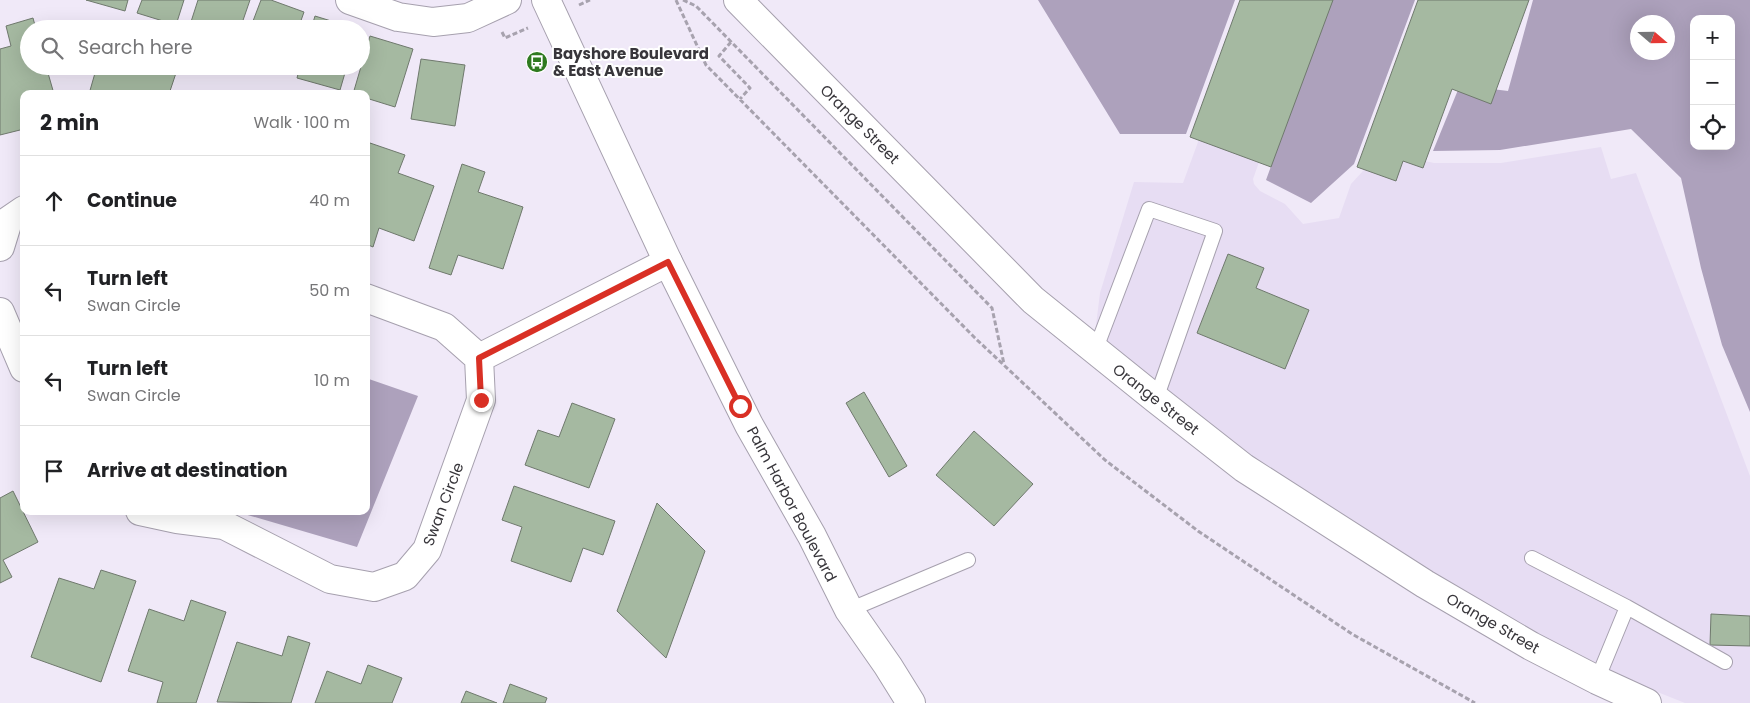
<!DOCTYPE html>
<html lang="en">
<head>
<meta charset="utf-8">
<style>
  :root { --surface:#fff; --page:#f2f2f2; --text:#202124; --muted:#757577; --line:#e0e0e0 }
  body { margin:0; font-family:Poppins,sans-serif; background:var(--page); color:var(--text) }
  .controls { position:absolute; right:15px; top:15px; display:grid; overflow:hidden; border-radius:10px; box-shadow:0 5px 20px #0002 }
  .controls button { width:45px; height:45px; display:grid; place-items:center; padding:0; border:0; border-bottom:1px solid var(--line); background:var(--surface); color:var(--text); font:25px sans-serif }
  .compass { position:absolute; left:1630px; top:15px; width:45px; height:45px; border-radius:50%; background:var(--surface); box-shadow:0 5px 20px #0002; rotate:110deg }
  .stop { position:absolute; width:15px; height:15px; margin:-11px; border:4px solid #d93025; border-radius:50%; background:#fff }
  .stop.end { background:#d93025; border-color:#fff; box-shadow:0 1px 5px #0008 }
  .list { margin:0; padding:0; list-style:none }
  h2 { display:flex; justify-content:space-between; align-items:center; height:65px; margin:0; padding:0 20px; font-size:21px }
  h2 small { font-size:16px; font-weight:400; color:var(--muted) }
  .list li { display:grid; grid-template-columns:32px 1fr auto; gap:15px; align-items:center; box-sizing:border-box; height:90px; padding:0 20px; border-top:1px solid var(--line) }
  .list b { display:block; font-size:19px; white-space:nowrap }
  .list p { margin:0; font-size:16px; white-space:nowrap; color:var(--muted) }
  .list em { font-size:16px; font-style:normal; color:var(--muted) }
  .icon { flex:none; width:28px; height:28px; fill:none; stroke:currentColor; stroke-width:2; stroke-linecap:round; stroke-linejoin:round }
  .map { position:relative; flex:none; width:1750px; height:703px; overflow:hidden }
  .search { position:absolute; background:var(--surface); box-shadow:0 5px 20px #0002; left:20px; top:20px; width:350px; height:55px; display:flex; align-items:center; gap:12px; box-sizing:border-box; padding:0 18px; border-radius:28px; color:var(--muted); font-size:19px }
  .panel { position:absolute; background:var(--surface); box-shadow:0 5px 20px #0002; left:20px; top:90px; width:350px; height:425px; border-radius:10px }
  .map>svg:first-child { display:block }
</style>
</head>
<body>
<div class="map">
<svg width="1750" height="703" viewBox="0 0 1750 703">
  <rect width="100%" height="100%" fill="#f0e9f8"/>
  <path fill="#e7ddf3" d="M1250 0H1317L1253 179 1254 184 1260 191 1285 204 1303 224 1339 218 1351 184 1452 74 1425 161 1434 163H1501L1601 147 1611 179 1636 173 1750 476V703H1685L1650 689 1538 634 1433 572 1254 457 1095 333 1100 293 1134 182 1183 183Z"/>
  <path fill="#ada1bc" fill-rule="evenodd" d="M1038 0H1235L1186 134H1120Z
    M1331 0H1415L1354 164 1311 203 1266 180Z
    M1533 0H1750V412L1722 345 1701 268 1681 178 1631 129 1500 150 1433 151 1460 85 1508 91ZM1694 19H1731V146H1694ZM1638 22H1668V52H1638Z
    M366 378 418 396 357 547 234 511H366Z"/>
  <path fill="#a5b9a1" stroke="#6f796d" d="M86 0H128L125 11Z
    M142 0H184L176 25 137 13Z
    M198 0H250L240 29H191L189 28Z
    M261 0H271L304 12 298 29H250Z
    M1240 0H1333L1271 167 1190 137Z
    M1418 0H1529L1491 104 1452 89 1423 168 1403 161 1396 181 1357 167Z
    M315 16 357 29H311Z
    M33 18 36 29H29V66H46L54 94H24V129L0 135V49L11 46 6 26Z
    M370 36 413 49 395 107 366 98V94H353Z
    M421 59 465 65 455 126 411 119Z
    M97 66H177L178 67 169 94H89Z
    M300 66H347L340 90 297 78Z
    M370 143 405 155 398 173 434 186 414 241 379 228 373 247 366 244V153Z
    M462 164 485 172 478 192 523 207 503 269 458 255 451 275 429 268Z
    M1228 254 1264 268 1256 288 1309 310 1285 369 1197 333Z
    M864 392 907 466 889 477 846 403Z
    M572 403 615 419 589 488 525 465 538 430 559 437Z
    M974 431 1033 484 994 526 936 475Z
    M514 486 615 521 603 555 583 548 571 582 511 561 522 527 502 520Z
    M13 491 38 542 3 560 12 577 0 583V498Z
    M657 503 705 551 666 658 617 611Z
    M101 570 136 581 101 682 31 657 59 578 94 589Z
    M191 600 226 612 196 703H157L163 682 128 671 149 609 184 621Z
    M1711 614 1750 616V646L1710 645Z
    M288 636 310 643 291 703 217 702 237 642 282 656Z
    M368 665 402 678 392 703H315L327 671 361 684Z
    M510 684 547 698 545 703H503Z
    M466 691 497 703H461Z"/>
  <g fill="none" stroke-linecap="round" stroke-linejoin="round">
    <g stroke="#a6a0ae" stroke-width="16">
      <path id="lane" d="M1095 351 1149 209 1215 231 1156 399
        M1532 558 1627 607
        M849 610 968 560
        M1597 680 1627 607 1725 662"/>
    </g>
    <g stroke="#a6a0ae" stroke-width="30">
      <path id="street" d="M350 0 398 17 433 22 468 18 507 0
        M0 247 8 221 24 210
        M0 312 24 368
        M479 358 668 262
        M140 511 177 519 224 525 330 579 374 587 405 576 427 550 481 400 479 358 444 327 366 298"/>
    </g>
    <g stroke="#a6a0ae" stroke-width="30">
      <path id="secondary" d="M546 0 668 262 749 425 812 536 849 610 888 666 911 703
        M738 0 1033 300 1156 399 1244 468 1425 584 1531 646 1597 680 1647 703"/>
    </g>
    <path stroke="#a7a2ae" stroke-width="3" stroke-dasharray="5 2.5" stroke-linecap="butt" d="M676 0 706 65 975 338 1105 460 1198 531 1352 634 1475 703
      M683 0 696 6 992 308 1004 364
      M579 5 590 0
      M502 32 505 38 528 28
      M731 42 719 56 750 88 740 99"/>
    <use href="#lane" stroke="#fff" stroke-width="14"/>
    <use href="#street" stroke="#fff" stroke-width="28"/>
    <use href="#secondary" stroke="#fff" stroke-width="28"/>
  </g>
  <g fill="none" stroke-linecap="round" stroke-linejoin="round">
    <path stroke="#d93025" stroke-width="6" d="M481 400 479 358 668 262 740 406"/>
  </g>
  <defs>
    <g id="bus-disc" transform="scale(1.125)"><circle r="9.5" fill="#2f7a20" stroke="#fff"/><path d="M-5-6H5V4H4V6H2V4H-2V6H-4V4H-5ZM-3.5-4V0h7V-4ZM-3.5 1.2v1.5H-2V1.2ZM2 1.2v1.5H3.5V1.2Z" fill="#fff"/></g>
  </defs>
  <g fill-rule="evenodd">
    <use href="#bus-disc" x="537" y="62"/>
  </g>
  <g text-anchor="middle" dominant-baseline="central" stroke-width="4" stroke-linejoin="round" paint-order="stroke">
    <g font-size="15" font-weight="bold" fill="#38363b" stroke="#fff" text-anchor="start">
      <text x="553" y="53">Bayshore Boulevard<tspan x="553" dy="17">&amp; East Avenue</tspan></text>
    </g>
    <g font-size="15" fill="#38363b" stroke="#fff">
      <text transform="translate(860 124) rotate(45)">Orange Street</text>
      <text transform="translate(1156 399) rotate(38)">Orange Street</text>
      <text transform="translate(443 504) rotate(-69)">Swan Circle</text>
      <text transform="translate(792 504) rotate(62)">Palm Harbor Boulevard</text>
      <text transform="translate(1493 623) rotate(30)">Orange Street</text>
    </g>
  </g>
</svg>
<div class="controls">
<button>+</button>
<button>−</button>
<button><svg class="icon" aria-label="locate" viewBox="0 0 24 24"><circle cx="12" cy="12" r="6"/><path d="M12 2v4M12 18v4M2 12h4M18 12h4"/></svg></button>
</div>
<svg class="compass" viewBox="-18 -18 36 36"><path d="M0-13l5 13h-10z" fill="#e53935"/><path d="M0 13l5-13h-10z" fill="#757577"/></svg>
<div class="stop" style="left:740px;top:406px"></div>
<div class="stop end" style="left:481px;top:400px"></div>
<div class="search"><svg class="icon" aria-label="search" viewBox="0 0 24 24"><circle cx="10" cy="10" r="6"/><path d="M15 15l6 6"/></svg>Search here</div>
<section class="panel">
<h2>2 min<small>Walk · 100 m</small></h2>
<ul class="list">
<li><svg class="icon" aria-label="ahead" viewBox="0 0 24 24"><path d="M12 20V5M6 11l6-6 6 6"/></svg><div><b>Continue</b></div><em>40 m</em></li>
<li><svg class="icon" aria-label="left" viewBox="0 0 24 24"><path d="M17 20v-9H6M10 6l-5 5 5 5"/></svg><div><b>Turn left</b><p>Swan Circle</p></div><em>50 m</em></li>
<li><svg class="icon" aria-label="left" viewBox="0 0 24 24"><path d="M17 20v-9H6M10 6l-5 5 5 5"/></svg><div><b>Turn left</b><p>Swan Circle</p></div><em>10 m</em></li>
<li><svg class="icon" aria-label="arrive" viewBox="0 0 24 24"><path d="M6 21V4h12l-3 4 3 4H6"/></svg><div><b>Arrive at destination</b></div></li>
</ul>
</section>
</div>
</body>
</html>
